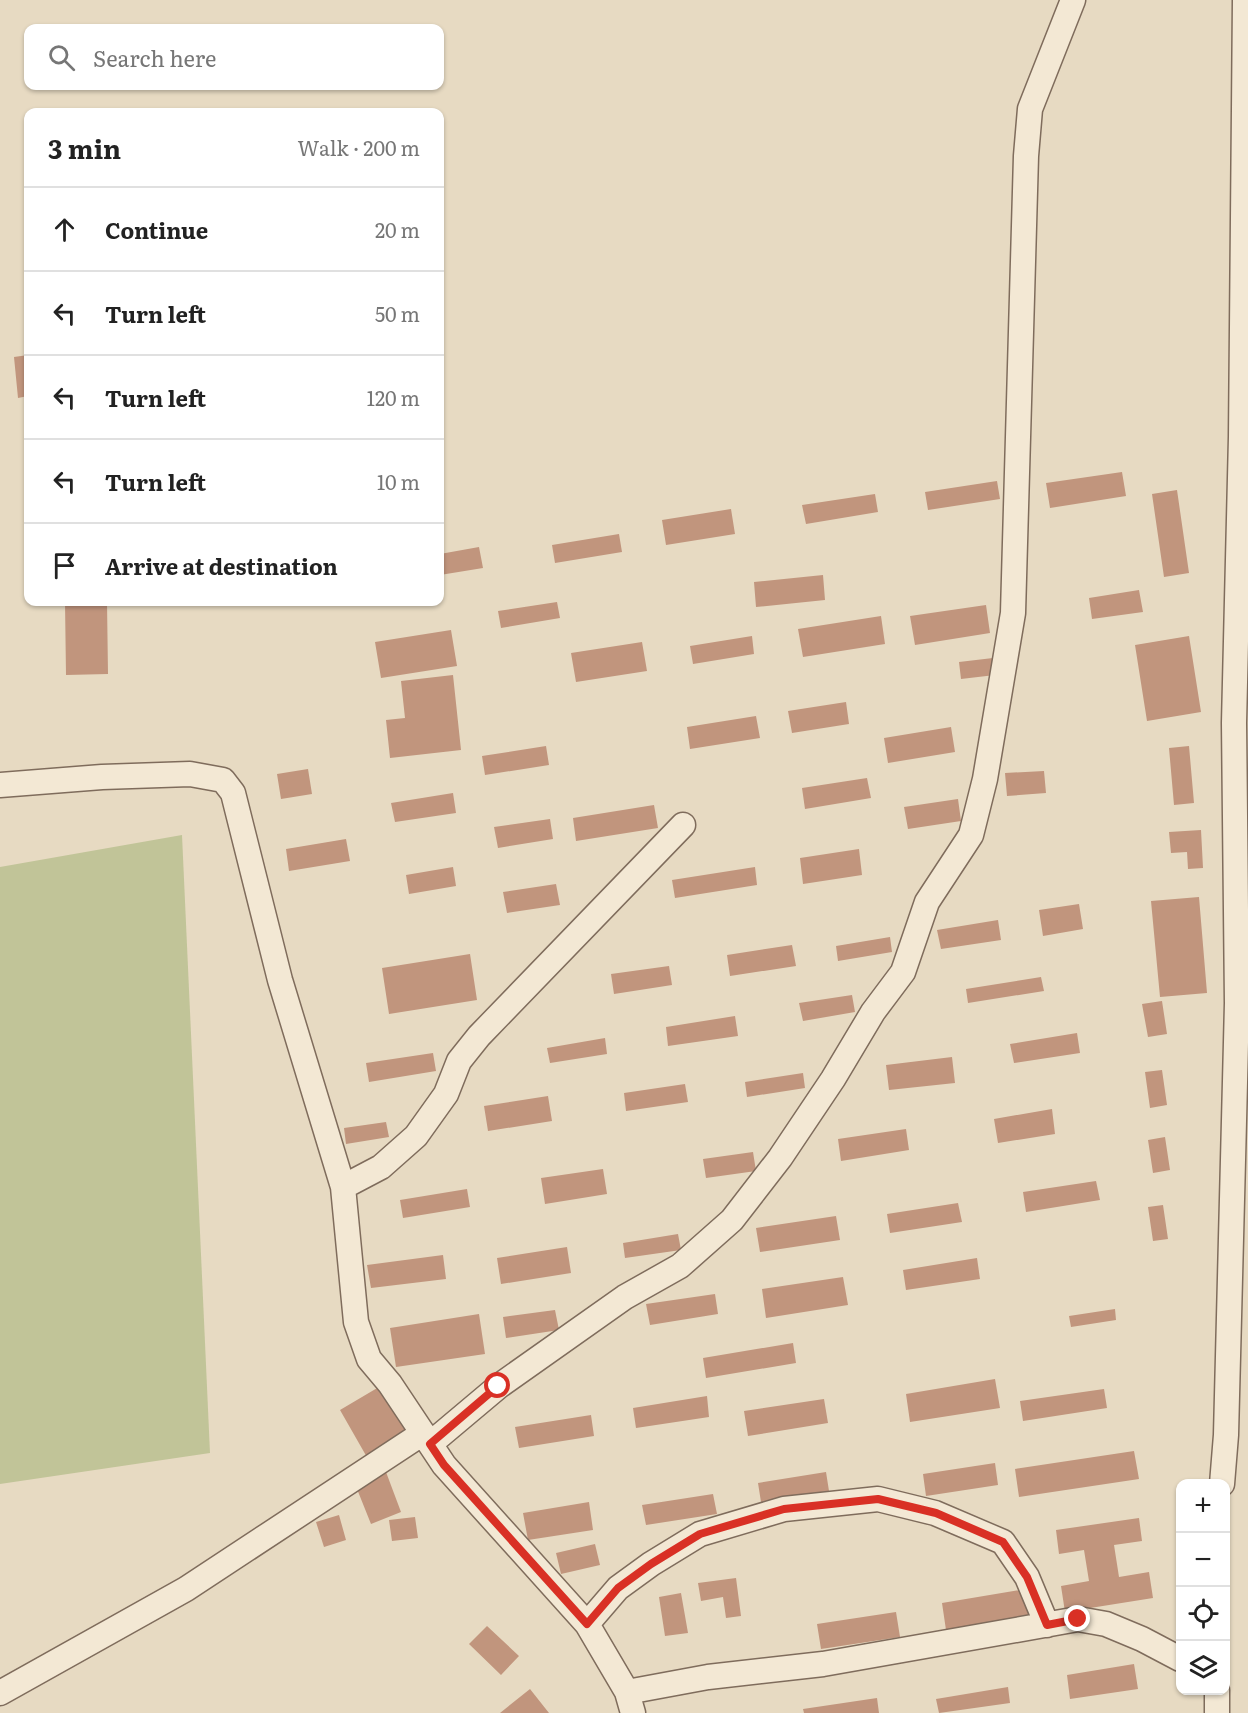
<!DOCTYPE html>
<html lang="en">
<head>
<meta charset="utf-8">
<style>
  :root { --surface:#fff; --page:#f6f6f6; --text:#222; --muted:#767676; --line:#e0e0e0 }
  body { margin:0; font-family:Literata,serif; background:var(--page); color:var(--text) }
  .controls { position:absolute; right:18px; bottom:18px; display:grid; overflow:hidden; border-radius:12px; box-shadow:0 2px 4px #0004 }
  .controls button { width:54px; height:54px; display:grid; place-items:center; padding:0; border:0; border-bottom:2px solid var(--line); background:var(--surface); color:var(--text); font:30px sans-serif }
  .stop { position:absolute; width:18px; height:18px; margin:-14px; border:4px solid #d93025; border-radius:50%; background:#fff }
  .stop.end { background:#d93025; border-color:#fff; box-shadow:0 2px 6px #0008 }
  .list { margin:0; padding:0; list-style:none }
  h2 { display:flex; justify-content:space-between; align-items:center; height:78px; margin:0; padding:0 24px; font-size:26px }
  h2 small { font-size:20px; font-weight:400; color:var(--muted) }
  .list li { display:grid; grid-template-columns:39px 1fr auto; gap:18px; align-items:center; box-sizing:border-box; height:84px; padding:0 24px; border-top:2px solid var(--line) }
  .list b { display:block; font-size:22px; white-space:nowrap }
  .list em { font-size:20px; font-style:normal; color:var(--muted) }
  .icon { flex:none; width:33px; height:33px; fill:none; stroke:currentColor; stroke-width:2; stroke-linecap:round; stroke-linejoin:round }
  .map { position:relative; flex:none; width:1248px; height:1713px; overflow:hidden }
  .search { position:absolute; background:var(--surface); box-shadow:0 2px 4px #0004; left:24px; top:24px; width:420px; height:66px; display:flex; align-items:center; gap:15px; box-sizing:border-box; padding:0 21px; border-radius:12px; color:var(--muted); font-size:22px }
  .panel { position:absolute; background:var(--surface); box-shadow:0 2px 4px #0004; left:24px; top:108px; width:420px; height:498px; border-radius:12px }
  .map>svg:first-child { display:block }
</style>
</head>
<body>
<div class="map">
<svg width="1248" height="1713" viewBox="0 0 1248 1713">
  <rect width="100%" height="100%" fill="#e7dac2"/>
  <path fill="#c1c498" d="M182 835 210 1453 0 1484V867Z"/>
  <path fill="#c1957d" d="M28 355V396L18 398 14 357Z
    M1122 472 1126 496 1050 508 1046 483Z
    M997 481 1000 499 928 510 925 492Z
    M1177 490 1189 573 1164 577 1152 494Z
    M875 494 878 512 806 524 802 505Z
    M731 509 735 534 666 545 662 520Z
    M619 534 622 552 555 563 552 545Z
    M479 547 483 568 440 575V554Z
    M823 575 825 600 756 607 754 582Z
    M1139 590 1143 612 1092 619 1089 598Z
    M65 602H107L108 674 66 675Z
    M557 602 560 618 501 628 498 611Z
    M986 605 990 633 915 645 910 616Z
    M881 616 885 644 803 657 798 629Z
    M451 630 457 666 381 678 375 642Z
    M752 636 754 654 693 664 690 646Z
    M1189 636 1201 712 1147 721 1135 645Z
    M642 642 647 671 576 682 571 653Z
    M993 658 995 675 961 679 959 662Z
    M453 675 461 750 390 758 386 720 405 718 401 681Z
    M846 702 849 724 792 733 788 711Z
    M756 716 760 738 690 749 687 727Z
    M951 727 955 752 888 763 884 738Z
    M546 746 549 765 485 775 482 756Z
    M1189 746 1194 803 1174 805 1169 748Z
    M308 769 312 794 281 799 277 774Z
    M1044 771 1046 793 1007 796 1005 773Z
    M867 778 871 798 805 809 802 788Z
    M453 793 456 813 395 822 391 803Z
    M958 799 961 821 908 829 904 807Z
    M654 805 658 828 576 841 573 818Z
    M550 819 553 839 498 848 494 827Z
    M1201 830 1203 868 1188 869 1187 852 1171 853 1169 832Z
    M346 839 350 861 289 871 286 849Z
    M859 849 862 875 803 884 800 858Z
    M453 867 456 886 409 894 406 875Z
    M755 867 757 885 675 898 672 880Z
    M556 884 560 905 507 913 503 892Z
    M1199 897 1207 993 1160 997 1151 901Z
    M1079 904 1083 929 1043 936 1039 910Z
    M998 920 1001 940 941 949 937 930Z
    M890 937 892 952 838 961 836 946Z
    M792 945 796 966 730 976 727 955Z
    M470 954 477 1000 389 1014 382 968Z
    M669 966 672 985 614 994 611 974Z
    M1041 977 1044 991 968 1003 966 989Z
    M852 995 855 1012 803 1021 799 1003Z
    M1162 1001 1167 1034 1148 1037 1142 1004Z
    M735 1016 738 1036 668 1046 666 1027Z
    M1077 1033 1080 1053 1014 1063 1010 1044Z
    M605 1038 607 1054 550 1063 547 1048Z
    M433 1053 436 1071 369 1082 366 1063Z
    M952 1057 955 1083 889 1090 886 1065Z
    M1162 1070 1167 1105 1150 1108 1145 1072Z
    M803 1073 805 1088 747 1097 745 1082Z
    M685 1084 688 1102 626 1111 624 1093Z
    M548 1096 552 1121 488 1131 484 1106Z
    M1052 1109 1055 1134 998 1143 994 1119Z
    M386 1122 389 1137 346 1144 344 1128Z
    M906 1129 909 1150 841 1161 838 1139Z
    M1165 1137 1170 1170 1153 1173 1148 1140Z
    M753 1152 756 1171 706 1178 703 1159Z
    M603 1169 607 1194 545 1204 541 1178Z
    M1096 1181 1100 1200 1026 1212 1023 1192Z
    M467 1189 470 1207 403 1218 400 1200Z
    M958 1203 962 1222 890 1233 887 1214Z
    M1163 1205 1168 1239 1153 1241 1148 1207Z
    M836 1216 840 1240 760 1252 756 1228Z
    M678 1234 681 1250 625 1258 623 1243Z
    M567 1247 571 1273 501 1284 497 1258Z
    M443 1255 446 1279 371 1288 367 1265Z
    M977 1258 980 1279 906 1290 903 1270Z
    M843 1277 848 1305 766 1318 762 1289Z
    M715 1294 718 1314 650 1325 646 1304Z
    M1115 1309 1116 1320 1071 1327 1069 1316Z
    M555 1310 559 1330 506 1338 503 1317Z
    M479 1314 485 1354 396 1367 390 1328Z
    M793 1343 796 1363 706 1378 703 1358Z
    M995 1379 1000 1408 910 1422 906 1394Z
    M384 1384 413 1433 368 1459 340 1410Z
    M1104 1389 1107 1408 1023 1421 1020 1401Z
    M707 1396 709 1417 636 1428 633 1408Z
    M824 1399 828 1423 748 1436 744 1411Z
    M591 1415 594 1436 519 1448 515 1427Z
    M1134 1451 1139 1479 1019 1497 1015 1469Z
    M995 1463 998 1485 926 1496 923 1474Z
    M386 1472 401 1512 371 1524 355 1484Z
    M826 1472 829 1491 761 1502 758 1483Z
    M713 1494 717 1514 646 1525 642 1505Z
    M589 1502 593 1530 528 1540 523 1513Z
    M339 1515 346 1540 324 1547 316 1522Z
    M415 1517 418 1538 392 1541 389 1520Z
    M1139 1518 1142 1541 1114 1545 1119 1577 1149 1572 1153 1598 1065 1612 1061 1586 1089 1581 1084 1550 1059 1554 1056 1530Z
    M595 1544 600 1565 561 1574 556 1553Z
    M736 1578 741 1616 726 1618 723 1597 701 1601 698 1583Z
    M1026 1589 1030 1617 946 1630 942 1603Z
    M681 1593 688 1633 665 1636 659 1597Z
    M896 1612 900 1637 821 1649 817 1624Z
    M487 1626 519 1656 501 1675 469 1644Z
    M1134 1664 1138 1689 1070 1699 1067 1675Z
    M1008 1687 1010 1703 939 1713 936 1699Z
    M530 1689 549 1713H500Z
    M877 1698 879 1713H804L803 1709Z"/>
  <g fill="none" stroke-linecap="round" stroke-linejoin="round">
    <g stroke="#7f6c5c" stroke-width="27">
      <path id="street" d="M0 785 102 777 190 774 223 780 233 793 280 980 343 1187 356 1322 369 1359 390 1384 444 1465 587 1624 627 1692 633 1713
        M343 1187 381 1167 416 1136 446 1094 459 1061 479 1036 683 825
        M430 1444 499 1386 625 1297 680 1266 732 1220 780 1158 833 1079 873 1012 903 972 927 902 971 835 985 779 1013 613 1026 156 1030 109 1073 0
        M1222 1484 1226 1435 1237 1003 1234 723 1241 437 1245 0
        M587 1624 618 1588 651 1564 700 1534 784 1509 878 1499 935 1513 1003 1542 1027 1577 1047 1625
        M627 1692 708 1677 823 1664 1078 1619 1106 1624 1142 1639 1180 1659
        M0 1693 186 1589 423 1433
        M1217 1713V1690"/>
    </g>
    <use href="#street" stroke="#f3e8d4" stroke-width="24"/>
  </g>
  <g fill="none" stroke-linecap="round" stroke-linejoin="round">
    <path stroke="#d93025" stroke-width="8" d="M498 1386 430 1444 444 1465 587 1624 618 1588 651 1564 700 1534 784 1509 878 1499 936 1513 1003 1542 1027 1577 1047 1625 1078 1619"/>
  </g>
</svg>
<div class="controls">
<button>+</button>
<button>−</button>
<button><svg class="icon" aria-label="locate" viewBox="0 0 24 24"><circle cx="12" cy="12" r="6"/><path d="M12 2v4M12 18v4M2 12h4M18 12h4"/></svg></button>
<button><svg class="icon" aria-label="layers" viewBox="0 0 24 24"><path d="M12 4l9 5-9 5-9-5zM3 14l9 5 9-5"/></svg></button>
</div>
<div class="stop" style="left:498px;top:1386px"></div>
<div class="stop end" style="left:1078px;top:1619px"></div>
<div class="search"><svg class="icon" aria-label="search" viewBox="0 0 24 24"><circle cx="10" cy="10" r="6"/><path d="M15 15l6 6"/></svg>Search here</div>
<section class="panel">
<h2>3 min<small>Walk · 200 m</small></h2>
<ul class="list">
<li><svg class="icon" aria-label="ahead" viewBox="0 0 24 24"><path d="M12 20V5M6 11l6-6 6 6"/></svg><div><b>Continue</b></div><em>20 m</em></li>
<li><svg class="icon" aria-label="left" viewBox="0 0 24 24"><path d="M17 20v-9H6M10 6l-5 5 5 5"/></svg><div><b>Turn left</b></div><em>50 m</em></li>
<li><svg class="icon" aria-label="left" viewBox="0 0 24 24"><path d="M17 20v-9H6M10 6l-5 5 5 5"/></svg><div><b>Turn left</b></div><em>120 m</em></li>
<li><svg class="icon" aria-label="left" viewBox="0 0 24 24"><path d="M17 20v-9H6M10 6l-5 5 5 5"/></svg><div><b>Turn left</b></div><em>10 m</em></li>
<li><svg class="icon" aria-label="arrive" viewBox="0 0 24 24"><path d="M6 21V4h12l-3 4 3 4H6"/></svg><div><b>Arrive at destination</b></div></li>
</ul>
</section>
</div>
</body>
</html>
